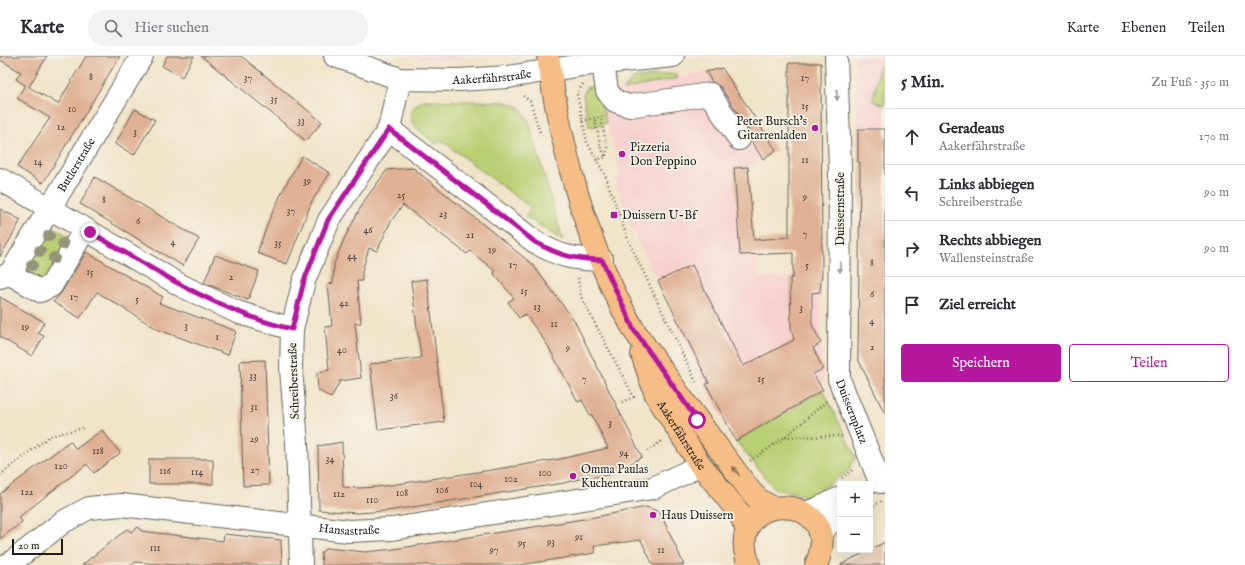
<!DOCTYPE html>
<html lang="de">
<head>
<meta charset="utf-8">
<style>
  :root { --surface:#fff; --page:#f2f2f3; --text:#2b2b33; --muted:#7c7c81; --line:#e1e1e2; --accent:#b5179e }
  body { margin:0; font-family:"IM FELL English",serif; background:var(--page); color:var(--text) }
  .controls { position:absolute; right:12px; bottom:12px; display:grid; overflow:hidden; border-radius:4px; box-shadow:0 4px 16px #0002 }
  .controls button { width:36px; height:36px; display:grid; place-items:center; padding:0; border:0; border-bottom:1px solid var(--line); background:var(--surface); color:var(--text); font:20px sans-serif }
  .scale { position:absolute; left:12px; bottom:10px; width:51px; box-sizing:border-box; padding-left:4px; border:2px solid #1c1c1c; border-top:0; font-size:11px; line-height:14px; white-space:nowrap; color:#1c1c1c; -webkit-text-stroke:3px #f7f3e8; paint-order:stroke }
  .stop { position:absolute; width:12px; height:12px; margin:-9px; border:3px solid #b5179e; border-radius:50%; background:#fff }
  .stop.end { background:#b5179e; border-color:#fff; box-shadow:0 1px 4px #0008 }
  .list { margin:0; padding:0; list-style:none }
  h2 { display:flex; justify-content:space-between; align-items:center; height:52px; margin:0; padding:0 16px; font-size:17px }
  h2 small { font-size:13px; font-weight:400; color:var(--muted) }
  .list li { display:grid; grid-template-columns:26px 1fr auto; gap:12px; align-items:center; box-sizing:border-box; height:56px; padding:0 16px; border-top:1px solid var(--line) }
  .list b { display:block; font-size:15px; white-space:nowrap }
  .list p { margin:0; font-size:13px; white-space:nowrap; color:var(--muted) }
  .list em { font-size:13px; font-style:normal; color:var(--muted) }
  .actions { display:flex; gap:8px; padding:12px 16px }
  .actions a { flex:1; padding:9px 0; border:1px solid var(--accent); border-radius:4px; text-align:center; font-size:14px; color:var(--accent) }
  .actions .main { background:var(--accent); color:#fff }
  .icon { flex:none; width:22px; height:22px; fill:none; stroke:currentColor; stroke-width:2; stroke-linecap:round; stroke-linejoin:round }
  .map { position:relative; flex:none; width:885px; height:509px; overflow:hidden }
  header { display:flex; align-items:center; gap:24px; box-sizing:border-box; height:56px; padding:0 20px; background:var(--surface); border-bottom:1px solid var(--line) }
  header strong { font-size:19px }
  nav { display:flex; gap:22px; margin-inline-start:auto; font-size:14px }
  .search { width:280px; height:36px; background:var(--page); display:flex; align-items:center; gap:10px; box-sizing:border-box; padding:0 14px; border-radius:22px; color:var(--muted); font-size:15px }
  main { display:flex }
  aside { flex:1; background:var(--surface) }
  .map>svg:first-child { display:block }
</style>
</head>
<body>
<header>
<strong>Karte</strong>
<div class="search"><svg class="icon" aria-label="search" viewBox="0 0 24 24"><circle cx="10" cy="10" r="6"/><path d="M15 15l6 6"/></svg>Hier suchen</div>
<nav><a>Karte</a><a>Ebenen</a><a>Teilen</a></nav>
</header>
<main>
<div class="map">
<svg width="885" height="509" viewBox="0 0 885 509">
  <rect width="100%" height="100%" fill="#f7f3e8"/>
  <filter id="ink" filterUnits="userSpaceOnUse"><feTurbulence type="fractalNoise" baseFrequency=".025" numOctaves="2"/><feDisplacementMap in="SourceGraphic" scale="8" xChannelSelector="R" yChannelSelector="G"/><feConvolveMatrix kernelMatrix="1 2 1 2 8 2 1 2 1" color-interpolation-filters="sRGB"/></filter>
  <filter id="wash" filterUnits="userSpaceOnUse"><feTurbulence type="fractalNoise" baseFrequency=".012" numOctaves="4" result="noise"/><feDisplacementMap in="SourceGraphic" scale="16" xChannelSelector="R" yChannelSelector="G"/><feGaussianBlur stdDeviation="0.9" result="paint"/><feColorMatrix in="noise" values="0 0 0 0 0 0 0 0 0 0 0 0 0 0 0 0 0 1.4 0 .05"/><feComposite in="paint" operator="in"/></filter>
  <g filter="url(#wash)">
    <rect width="100%" height="100%" fill="#f0e4c9"/>
    <path fill="#f7d0ce" d="M402 0H464V2L440 4Z
      M855 0H885V73H858Z
      M722 12 776 94 748 111 734 112 740 199 756 198 758 221H821V287L823 313V334L736 385 704 330 658 225 636 182 615 124 620 122 618 109 599 37 623 34Z"/>
    <path fill="#b9cf73" stroke="#6a7648" d="M879 10 885 11V49L873 45Z
      M675 17 677 22 623 34 633 23Z
      M597 29 606 67 589 72 583 39 586 32Z
      M424 44 506 46 520 51 528 63 563 185 526 161 531 152 441 84 436 88C420 75 394 59 424 44Z
      M48 168 73 183 43 226 22 213Z
      M823 334 856 401 848 415 810 441 775 433 736 385Z"/>
    <g id="blocks">
      <path fill="#dfb093" d="M0 0H47L29 31 58 48 86 0H120L43 127 17 111 50 62 17 42 25 29 16 23 21 16 0 4Z
        M167 0H194L182 21 162 10Z
        M201 0H241L322 66 306 85Z
        M789 7H821L822 216 820 236 812 237V268L821 287 813 292 823 313 813 318 823 334 736 385 706 328 709 327 658 225 692 209 743 310 794 284 791 272 790 222 793 221V197L740 199 734 112 748 111 754 184 789 181Z
        M722 12 776 94 763 103 751 85 750 76 721 31 712 26 706 16Z
        M135 53 155 64 134 99 115 88Z
        M858 73H885V358L858 303 860 106H858Z
        M302 100 330 117 312 145 287 208 257 197 269 164 284 132Z
        M413 112 532 208 574 264 642 401 609 419 579 423 564 427 387 455 357 457 319 454 318 390 342 386 343 431 359 432 377 431 491 414 560 403 608 392 592 359H590L582 344 578 346 547 288 525 258 519 262 508 246 514 242 494 218 495 215 470 195 467 198 403 149 391 165 377 195 369 192 362 215V225H357L361 267H355L361 322 340 325 331 342 318 334 317 317 329 314 325 271 332 270 328 228 333 227 334 208 344 183 364 145 387 114Z
        M95 121 199 183 183 210 80 148Z
        M0 153 21 164 0 201Z
        M86 196 163 241 159 247 236 275 228 299 159 274 97 236 80 262 53 246 62 236Z
        M215 199 259 215 248 244 204 227Z
        M427 223 444 366 378 374 370 308 421 302 411 225Z
        M0 241 44 266 38 277 44 280 32 300 0 281Z
        M265 304 269 429 243 430 240 305Z
        M102 374 120 397 94 417 87 408 19 461 22 466 0 483V438L70 385 76 393Z
        M149 403H213V428H149Z
        M646 451 660 456 684 509H653L641 484 594 490 595 497 520 509H322L321 497 326 492 365 496 394 493 590 462Z
        M138 471 141 475 223 485 224 478 281 484 282 509H174L136 506 132 509H82L127 473 131 476Z
        M885 486V509H840Z"/>
    </g>
  </g>
  <g filter="url(#ink)">
    <use href="#blocks" fill-opacity="0" stroke="#666259" stroke-width="1"/>
    <g fill="none" stroke-linecap="round" stroke-linejoin="round">
      <g stroke="#666259" stroke-width="24">
        <g id="minor">
          <path id="s1" d="M335 0 400 23 459 24 508 21 582 9 673 0"/>
          <path id="s2" d="M836 0 840 112 839 323 880 426"/>
          <path d="M603 7 607 35 615 45 629 50 710 38 739 83"/>
          <path d="M389 73 535 186C560 201 573 203 602 204"/>
          <path d="M0 123 182 230 237 256 292 273"/>
          <path d="M10 218 40 235 51 230 85 173"/>
          <path id="s3" d="M0 221 10 218 142 0"/>
          <path d="M805 457 817 453 840 442"/>
          <path d="M820 478 840 456"/>
          <path id="s4" d="M8 509 63 466 89 452 121 449 349 475 392 473 653 432 687 416 699 407"/>
          <path d="M301 509 297 387 291 313 292 273 304 225 329 164 389 73 400 23"/>
        </g>
      </g>
      <g stroke="#666259" stroke-width="24">
        <g id="major">
          <path d="M548 0C560 90 588 195 634 274 642 287 653 300 662 314 690 355 721 395 751 436L758 443 773 452"/>
          <path id="s5" d="M642 298 656 339 699 407 740 458 747 474"/>
          <path d="M749 509C720 429 849 435 816 509"/>
        </g>
      </g>
      <path stroke="#666259" stroke-width="2.5" stroke-dasharray="1 3" stroke-linecap="butt" d="M583 28 577 38 587 86 605 119 629 186 696 326
        M523 40 530 45 541 80
        M595 64 601 92 606 101 607 91 601 63
        M582 65 603 60
        M596 104 606 101
        M578 222 581 241 635 343
        M622 346 634 341
        M785 381 842 380
        M647 395 663 384
        M750 405 785 381 827 345
        M0 419 50 380 83 372
        M842 422 854 413
        M870 452 882 445"/>
      <use href="#minor" stroke="#fff" stroke-width="22"/>
      <use href="#major" stroke="#f6be86" stroke-width="22"/>
    </g>
    <g fill="#959478">
      <circle cx="49" cy="180" r="6"/>
      <circle cx="63" cy="188" r="6"/>
      <circle cx="40" cy="195" r="6"/>
      <circle cx="54" cy="202" r="6"/>
      <circle cx="32" cy="209" r="6"/>
    </g>
    <defs><path id="oneway-solid" d="M-6-.8H1V-3.2L6.5 0L1 3.2V.8H-6Z"/></defs>
    <g fill="#999">
      <use href="#oneway-solid" transform="translate(837 39) rotate(88)"/>
      <use href="#oneway-solid" transform="translate(840 211) rotate(90)"/>
    </g>
    <use fill="#896d51" href="#oneway-solid" transform="translate(736 415) rotate(-127)"/>
  </g>
  <g fill="none" stroke-linecap="round" stroke-linejoin="round" filter="url(#ink)">
    <path stroke="#b5179e" stroke-width="5" d="M90 176C155 214 218 256 292 273L304 225 328 164 389 73 535 186C560 200 573 203 602 204L634 274 697 364"/>
  </g>
  <g fill="#b5179e" stroke="#f7f3e8" stroke-width="1.5">
    <circle cx="815" cy="72" r="4"/>
    <circle cx="622" cy="98" r="4"/>
    <rect x="610" y="155" width="8" height="8" rx="2"/>
    <circle cx="573" cy="420" r="4"/>
    <circle cx="653" cy="459" r="4"/>
  </g>
  <g text-anchor="middle" dominant-baseline="central" stroke-width="3.5" stroke-linejoin="round" paint-order="stroke">
    <g font-size="10" fill="#4d413a">
      <text x="91" y="21">8</text>
      <text x="248" y="22">37</text>
      <text x="805" y="22">17</text>
      <text x="274" y="43">35</text>
      <text x="805" y="50">15</text>
      <text x="72" y="53">10</text>
      <text x="301" y="65">33</text>
      <text x="61" y="71">12</text>
      <text x="135" y="76">3</text>
      <text x="805" y="104">11</text>
      <text x="38" y="106">14</text>
      <text x="307" y="125">39</text>
      <text x="401" y="139">25</text>
      <text x="805" y="141">9</text>
      <text x="104" y="144">8</text>
      <text x="291" y="155">37</text>
      <text x="443" y="158">23</text>
      <text x="138" y="165">6</text>
      <text x="368" y="174">46</text>
      <text x="805" y="178">7</text>
      <text x="470" y="179">21</text>
      <text x="173" y="186">4</text>
      <text x="278" y="187">35</text>
      <text x="492" y="194">19</text>
      <text x="352" y="200">44</text>
      <text x="872" y="207">8</text>
      <text x="513" y="209">17</text>
      <text x="807" y="209">5</text>
      <text x="90" y="216">15</text>
      <text x="231" y="221">2</text>
      <text x="524" y="235">15</text>
      <text x="872" y="238">6</text>
      <text x="74" y="241">17</text>
      <text x="137" y="243">5</text>
      <text x="344" y="247">42</text>
      <text x="537" y="251">13</text>
      <text x="801" y="252">3</text>
      <text x="872" y="265">4</text>
      <text x="554" y="268">11</text>
      <text x="186" y="270">3</text>
      <text x="25" y="271">19</text>
      <text x="217" y="281">1</text>
      <text x="872" y="291">2</text>
      <text x="568" y="292">9</text>
      <text x="342" y="294">40</text>
      <text x="253" y="320">33</text>
      <text x="584" y="323">7</text>
      <text x="761" y="323">15</text>
      <text x="394" y="340">36</text>
      <text x="254" y="351">31</text>
      <text x="610" y="367">3</text>
      <text x="254" y="383">29</text>
      <text x="98" y="395">118</text>
      <text x="624" y="397">94</text>
      <text x="330" y="403">34</text>
      <text x="61" y="410">120</text>
      <text x="255" y="414">27</text>
      <text x="165" y="415">116</text>
      <text x="197" y="416">114</text>
      <text x="545" y="417">100</text>
      <text x="511" y="423">102</text>
      <text x="476" y="428">104</text>
      <text x="442" y="434">106</text>
      <text x="27" y="436">122</text>
      <text x="402" y="437">108</text>
      <text x="339" y="438">112</text>
      <text x="372" y="444">110</text>
      <text x="579" y="481">91</text>
      <text x="551" y="486">93</text>
      <text x="522" y="487">95</text>
      <text x="155" y="492">111</text>
      <text x="494" y="494">97</text>
      <text x="661" y="494">11</text>
    </g>
    <g font-size="12" fill="#1c1c1c" stroke="#f7f3e8">
      <text stroke="none"><textPath href="#s1" startOffset="161">Aakerfährstraße</textPath></text>
      <text stroke="none"><textPath href="#s3" startOffset="138">Butlerstraße</textPath></text>
      <text transform="translate(840 153) rotate(-90)">Duissernstraße</text>
      <text transform="translate(294 325) rotate(-92)">Schreiberstraße</text>
      <text stroke="none"><textPath href="#s2" startOffset="358">Duissernplatz</textPath></text>
      <text stroke="none"><textPath href="#s5" startOffset="91">Aakerfährstraße</textPath></text>
      <text stroke="none"><textPath href="#s4" startOffset="361">Hansastraße</textPath></text>
    </g>
    <g font-size="12" fill="#1c1c1c" stroke="#f7f3e8" text-anchor="start">
      <text x="807" y="65" text-anchor="end">Peter Bursch's<tspan x="807" dy="14">Gitarrenladen</tspan></text>
      <text x="630" y="91">Pizzeria<tspan x="630" dy="14">Don Peppino</tspan></text>
      <text x="622" y="159">Duissern U-Bf</text>
      <text x="581" y="413">Omma Paulas<tspan x="581" dy="14">Kuchentraum</tspan></text>
      <text x="661" y="459">Haus Duissern</text>
    </g>
  </g>
</svg>
<div class="controls">
<button>+</button>
<button>−</button>
</div>
<div class="scale">20 m</div>
<div class="stop" style="left:697px;top:364px"></div>
<div class="stop end" style="left:90px;top:176px"></div>
</div>
<aside>
<h2>5 Min.<small>Zu Fuß · 350 m</small></h2>
<ul class="list">
<li><svg class="icon" aria-label="ahead" viewBox="0 0 24 24"><path d="M12 20V5M6 11l6-6 6 6"/></svg><div><b>Geradeaus</b><p>Aakerfährstraße</p></div><em>170 m</em></li>
<li><svg class="icon" aria-label="left" viewBox="0 0 24 24"><path d="M17 20v-9H6M10 6l-5 5 5 5"/></svg><div><b>Links abbiegen</b><p>Schreiberstraße</p></div><em>90 m</em></li>
<li><svg class="icon" aria-label="right" viewBox="0 0 24 24"><path d="M7 20v-9h11M14 6l5 5-5 5"/></svg><div><b>Rechts abbiegen</b><p>Wallensteinstraße</p></div><em>90 m</em></li>
<li><svg class="icon" aria-label="arrive" viewBox="0 0 24 24"><path d="M6 21V4h12l-3 4 3 4H6"/></svg><div><b>Ziel erreicht</b></div></li>
</ul>
<div class="actions"><a class="main">Speichern</a><a>Teilen</a></div>
</aside>
</main>
</body>
</html>
